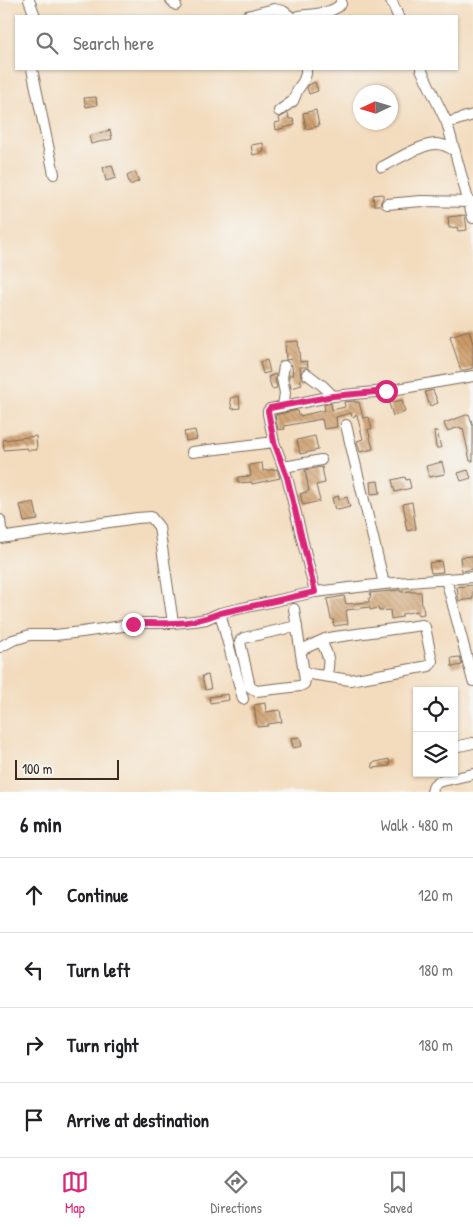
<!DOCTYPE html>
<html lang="en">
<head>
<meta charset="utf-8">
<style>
  :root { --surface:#fff; --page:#f6f6f6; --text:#202124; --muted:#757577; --line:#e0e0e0; --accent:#db2777 }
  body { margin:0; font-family:"Patrick Hand",sans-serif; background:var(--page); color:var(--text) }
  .controls { position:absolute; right:15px; bottom:15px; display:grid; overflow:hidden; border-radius:0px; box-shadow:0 1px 4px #0004 }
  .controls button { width:45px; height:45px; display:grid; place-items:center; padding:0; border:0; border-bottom:1px solid var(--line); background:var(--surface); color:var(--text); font:25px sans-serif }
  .compass { position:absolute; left:353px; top:85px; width:45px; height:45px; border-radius:50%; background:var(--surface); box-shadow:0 1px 4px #0004; rotate:266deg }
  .scale { position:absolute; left:15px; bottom:12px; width:104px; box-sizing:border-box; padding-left:5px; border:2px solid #3b2a1e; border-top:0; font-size:14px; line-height:18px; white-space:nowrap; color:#3b2a1e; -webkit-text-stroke:4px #f6f6f2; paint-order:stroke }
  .stop { position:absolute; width:15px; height:15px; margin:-11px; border:4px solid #db2777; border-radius:50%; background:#fff }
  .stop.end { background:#db2777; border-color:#fff; box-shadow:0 1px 5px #0008 }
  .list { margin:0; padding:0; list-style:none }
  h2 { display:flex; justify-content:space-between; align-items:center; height:65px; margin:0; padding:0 20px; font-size:21px }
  h2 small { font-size:16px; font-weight:400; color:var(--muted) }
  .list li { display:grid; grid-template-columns:32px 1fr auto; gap:15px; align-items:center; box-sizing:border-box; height:75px; padding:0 20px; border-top:1px solid var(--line) }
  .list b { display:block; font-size:19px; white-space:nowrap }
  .list em { font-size:16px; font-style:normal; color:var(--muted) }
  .icon { flex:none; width:28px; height:28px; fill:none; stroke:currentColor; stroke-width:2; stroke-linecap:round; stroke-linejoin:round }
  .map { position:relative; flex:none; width:473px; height:792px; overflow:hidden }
  .search { position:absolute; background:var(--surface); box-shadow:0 1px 4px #0004; left:15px; right:15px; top:15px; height:55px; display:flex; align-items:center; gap:12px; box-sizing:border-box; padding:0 18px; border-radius:0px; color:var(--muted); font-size:19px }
  .sheet { height:365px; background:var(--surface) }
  nav { display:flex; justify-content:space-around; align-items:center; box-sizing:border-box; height:70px; border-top:1px solid var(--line); background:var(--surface); font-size:14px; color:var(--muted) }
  nav a { display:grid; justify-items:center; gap:2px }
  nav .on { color:var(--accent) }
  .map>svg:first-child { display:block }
</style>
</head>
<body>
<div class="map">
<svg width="473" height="792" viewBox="0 0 473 792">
  <defs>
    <pattern id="building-back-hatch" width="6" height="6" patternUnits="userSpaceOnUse" patternTransform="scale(1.25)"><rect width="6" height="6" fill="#cd9b67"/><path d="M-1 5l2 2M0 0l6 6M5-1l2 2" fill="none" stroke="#a87f54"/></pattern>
  </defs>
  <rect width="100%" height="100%" fill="#f6f6f2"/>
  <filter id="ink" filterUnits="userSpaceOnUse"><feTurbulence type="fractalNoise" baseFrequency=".02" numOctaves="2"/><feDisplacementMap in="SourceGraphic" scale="10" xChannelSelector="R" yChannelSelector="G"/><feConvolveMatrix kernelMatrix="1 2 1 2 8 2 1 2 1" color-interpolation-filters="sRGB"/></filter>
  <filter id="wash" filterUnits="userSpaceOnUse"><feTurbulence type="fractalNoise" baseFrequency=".0096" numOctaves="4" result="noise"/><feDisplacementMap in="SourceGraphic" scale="20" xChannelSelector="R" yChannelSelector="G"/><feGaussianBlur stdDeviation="1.12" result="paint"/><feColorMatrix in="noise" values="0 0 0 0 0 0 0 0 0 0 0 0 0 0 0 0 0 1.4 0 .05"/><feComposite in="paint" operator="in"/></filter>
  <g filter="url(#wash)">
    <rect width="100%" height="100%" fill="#f3dcbe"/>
    <g id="blocks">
      <path fill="url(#building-back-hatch)" d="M315 82 318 91 309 94 307 88 310 84Z
        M96 97 97 105 86 107 84 98Z
        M316 110 319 126 306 129 303 113Z
        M288 113 289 119H293L295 125 276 130 275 123 280 122 279 118Z
        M110 130 112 139 91 144 89 136Z
        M263 143 264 152 253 155 251 145Z
        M112 165 116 178 106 181 103 167Z
        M135 172 139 181 130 185 127 176Z
        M383 194V198L381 201 380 205H374L373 195Z
        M465 215 467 230 458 231 457 227 449 228 448 217Z
        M469 330 473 343V368L461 371 450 336Z
        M298 341 300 362 307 361 308 367H300L301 376 302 379H300L302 385 291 388 289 378V375H293L291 359 286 360 285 342Z
        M267 360 270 372 263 374 260 362Z
        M276 374 275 379 277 388 272 389 268 377Z
        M433 390 438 403 430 406 425 392Z
        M239 396 240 408 232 409 230 398Z
        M402 400 405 412 393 416 389 403Z
        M355 401V402H359L363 418 369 417 372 429H368L373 449 360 452 357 441 363 439 357 415 352 417 351 413 336 417 337 427 324 429 322 419 284 426 285 429 278 430 275 415 297 410 298 415 300 414V416L325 410 324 405 331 403 332 410 345 407 344 402Z
        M469 414 473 426V461H470L463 428 461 429 460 427 447 431 444 423Z
        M195 430 197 439 186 441 184 432Z
        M434 431H437L441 448H436Z
        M36 436 37 450H28L27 448 4 450 3 440Z
        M315 436 318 450 300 454 297 440Z
        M442 462 445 474 429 477 426 466Z
        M262 463 263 471 277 469 280 478 252 484V482L238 483V477L251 476 249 465Z
        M322 467 325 483 316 485 320 501 303 505 300 494 309 491 305 470Z
        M468 470 471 478 461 481 458 473Z
        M405 477 406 480 409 479 411 488 395 492 392 480Z
        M378 481 380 493 371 494 370 482Z
        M339 496V500L347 497 350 507 338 510V509L335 510 332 498Z
        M34 502 38 520 24 522 20 505Z
        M412 502 416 529 407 531 405 520H406L403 504Z
        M473 556V569L462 571 460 557Z
        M441 561 443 572 431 573 429 563Z
        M473 585V599L459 601 457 587Z
        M400 590 401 592 411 591V592H421L422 607H423L424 614 418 615 417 611 402 614V617L391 619 390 610 379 611 378 608 370 610V607L347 610V611H346L348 624 334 626 333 619H331L327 599 344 596 346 604 369 602V598L371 597 370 593Z
        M460 657 462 665 452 667 451 658Z
        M208 675 211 689 205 690 202 676Z
        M228 694 229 700 210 703 209 697Z
        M265 703 266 712 280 710 282 722 268 724V726L257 727 254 705Z
        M300 737 302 746 293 748 291 738Z
        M389 759 390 766 373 768 372 763Z"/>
    </g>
  </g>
  <g filter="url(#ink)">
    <use href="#blocks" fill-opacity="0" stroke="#7b6856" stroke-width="1"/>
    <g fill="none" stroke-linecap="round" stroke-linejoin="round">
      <g stroke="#7b6856" stroke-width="12">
        <path id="minor" d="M29 0 35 16
          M171 0 176 5
          M391 0 398 16
          M247 16 274 9 283 11 290 16
          M298 16C313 14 330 15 341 4V0
          M32 69 54 174
          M421 69 447 123 473 218
          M279 111 293 101 298 89 303 82 306 74V69
          M447 123 473 115
          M382 167C396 160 421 144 436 144 443 144 449 147 455 151
          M387 204 421 201 473 202
          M307 374 323 386 333 396
          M283 406 285 393 282 378 284 366
          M346 425 384 584
          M274 442 287 477 315 592
          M192 452 274 442 268 414V411L270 409 333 396 386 391 473 376
          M284 467 321 460
          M0 520 1 529 5 537
          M0 538 137 518 151 517 159 527 173 623
          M446 579 473 681
          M294 609 305 680 304 684 300 686 256 691 250 687 240 642 241 640 244 638 297 626
          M220 613 243 699
          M321 641C328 655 331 661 326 676
          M0 647 13 640 30 635H55L82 632 143 623H173L194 621 206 619 220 613 315 592 384 584 473 577
          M301 650 325 639 335 637 422 625 425 627 432 661 429 666 350 680 304 673
          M454 747 473 743
          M432 792 434 785 438 782 473 774"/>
      </g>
      <use href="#minor" stroke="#fff" stroke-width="10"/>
    </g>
  </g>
  <g fill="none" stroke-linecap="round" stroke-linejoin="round" filter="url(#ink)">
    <path stroke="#db2777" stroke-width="6" d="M133 624C146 622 160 624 173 623 190 623 205 619 220 613L315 592 287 477 274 442 268 411 270 408 333 396 386 391"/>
  </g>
</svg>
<div class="controls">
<button><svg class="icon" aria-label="locate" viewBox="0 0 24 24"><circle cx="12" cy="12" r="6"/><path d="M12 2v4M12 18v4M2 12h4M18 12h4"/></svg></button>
<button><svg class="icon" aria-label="layers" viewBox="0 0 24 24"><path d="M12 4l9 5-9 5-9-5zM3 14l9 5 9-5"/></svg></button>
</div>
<svg class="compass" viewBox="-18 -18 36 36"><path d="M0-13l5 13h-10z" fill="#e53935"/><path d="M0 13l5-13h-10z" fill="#757577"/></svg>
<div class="scale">100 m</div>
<div class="stop" style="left:386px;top:391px"></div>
<div class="stop end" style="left:133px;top:624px"></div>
<div class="search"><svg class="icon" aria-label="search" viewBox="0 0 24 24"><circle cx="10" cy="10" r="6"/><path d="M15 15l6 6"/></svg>Search here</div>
</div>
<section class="sheet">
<h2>6 min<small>Walk · 480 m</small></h2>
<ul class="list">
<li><svg class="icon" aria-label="ahead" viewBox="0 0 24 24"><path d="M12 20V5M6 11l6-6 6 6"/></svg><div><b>Continue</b></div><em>120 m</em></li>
<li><svg class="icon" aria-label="left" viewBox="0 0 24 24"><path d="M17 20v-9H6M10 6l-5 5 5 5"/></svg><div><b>Turn left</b></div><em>180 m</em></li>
<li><svg class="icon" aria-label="right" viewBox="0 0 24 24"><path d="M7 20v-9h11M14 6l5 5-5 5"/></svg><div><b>Turn right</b></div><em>180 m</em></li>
<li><svg class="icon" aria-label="arrive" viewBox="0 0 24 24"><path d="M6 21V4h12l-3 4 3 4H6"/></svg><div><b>Arrive at destination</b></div></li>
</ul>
</section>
<nav>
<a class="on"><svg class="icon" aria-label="map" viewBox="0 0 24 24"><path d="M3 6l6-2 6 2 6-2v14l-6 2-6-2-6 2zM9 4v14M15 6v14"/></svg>Map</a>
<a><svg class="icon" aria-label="directions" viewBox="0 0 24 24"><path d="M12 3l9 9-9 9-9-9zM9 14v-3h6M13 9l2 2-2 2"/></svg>Directions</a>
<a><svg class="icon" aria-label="saved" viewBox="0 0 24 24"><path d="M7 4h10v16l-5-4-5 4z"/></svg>Saved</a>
</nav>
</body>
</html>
